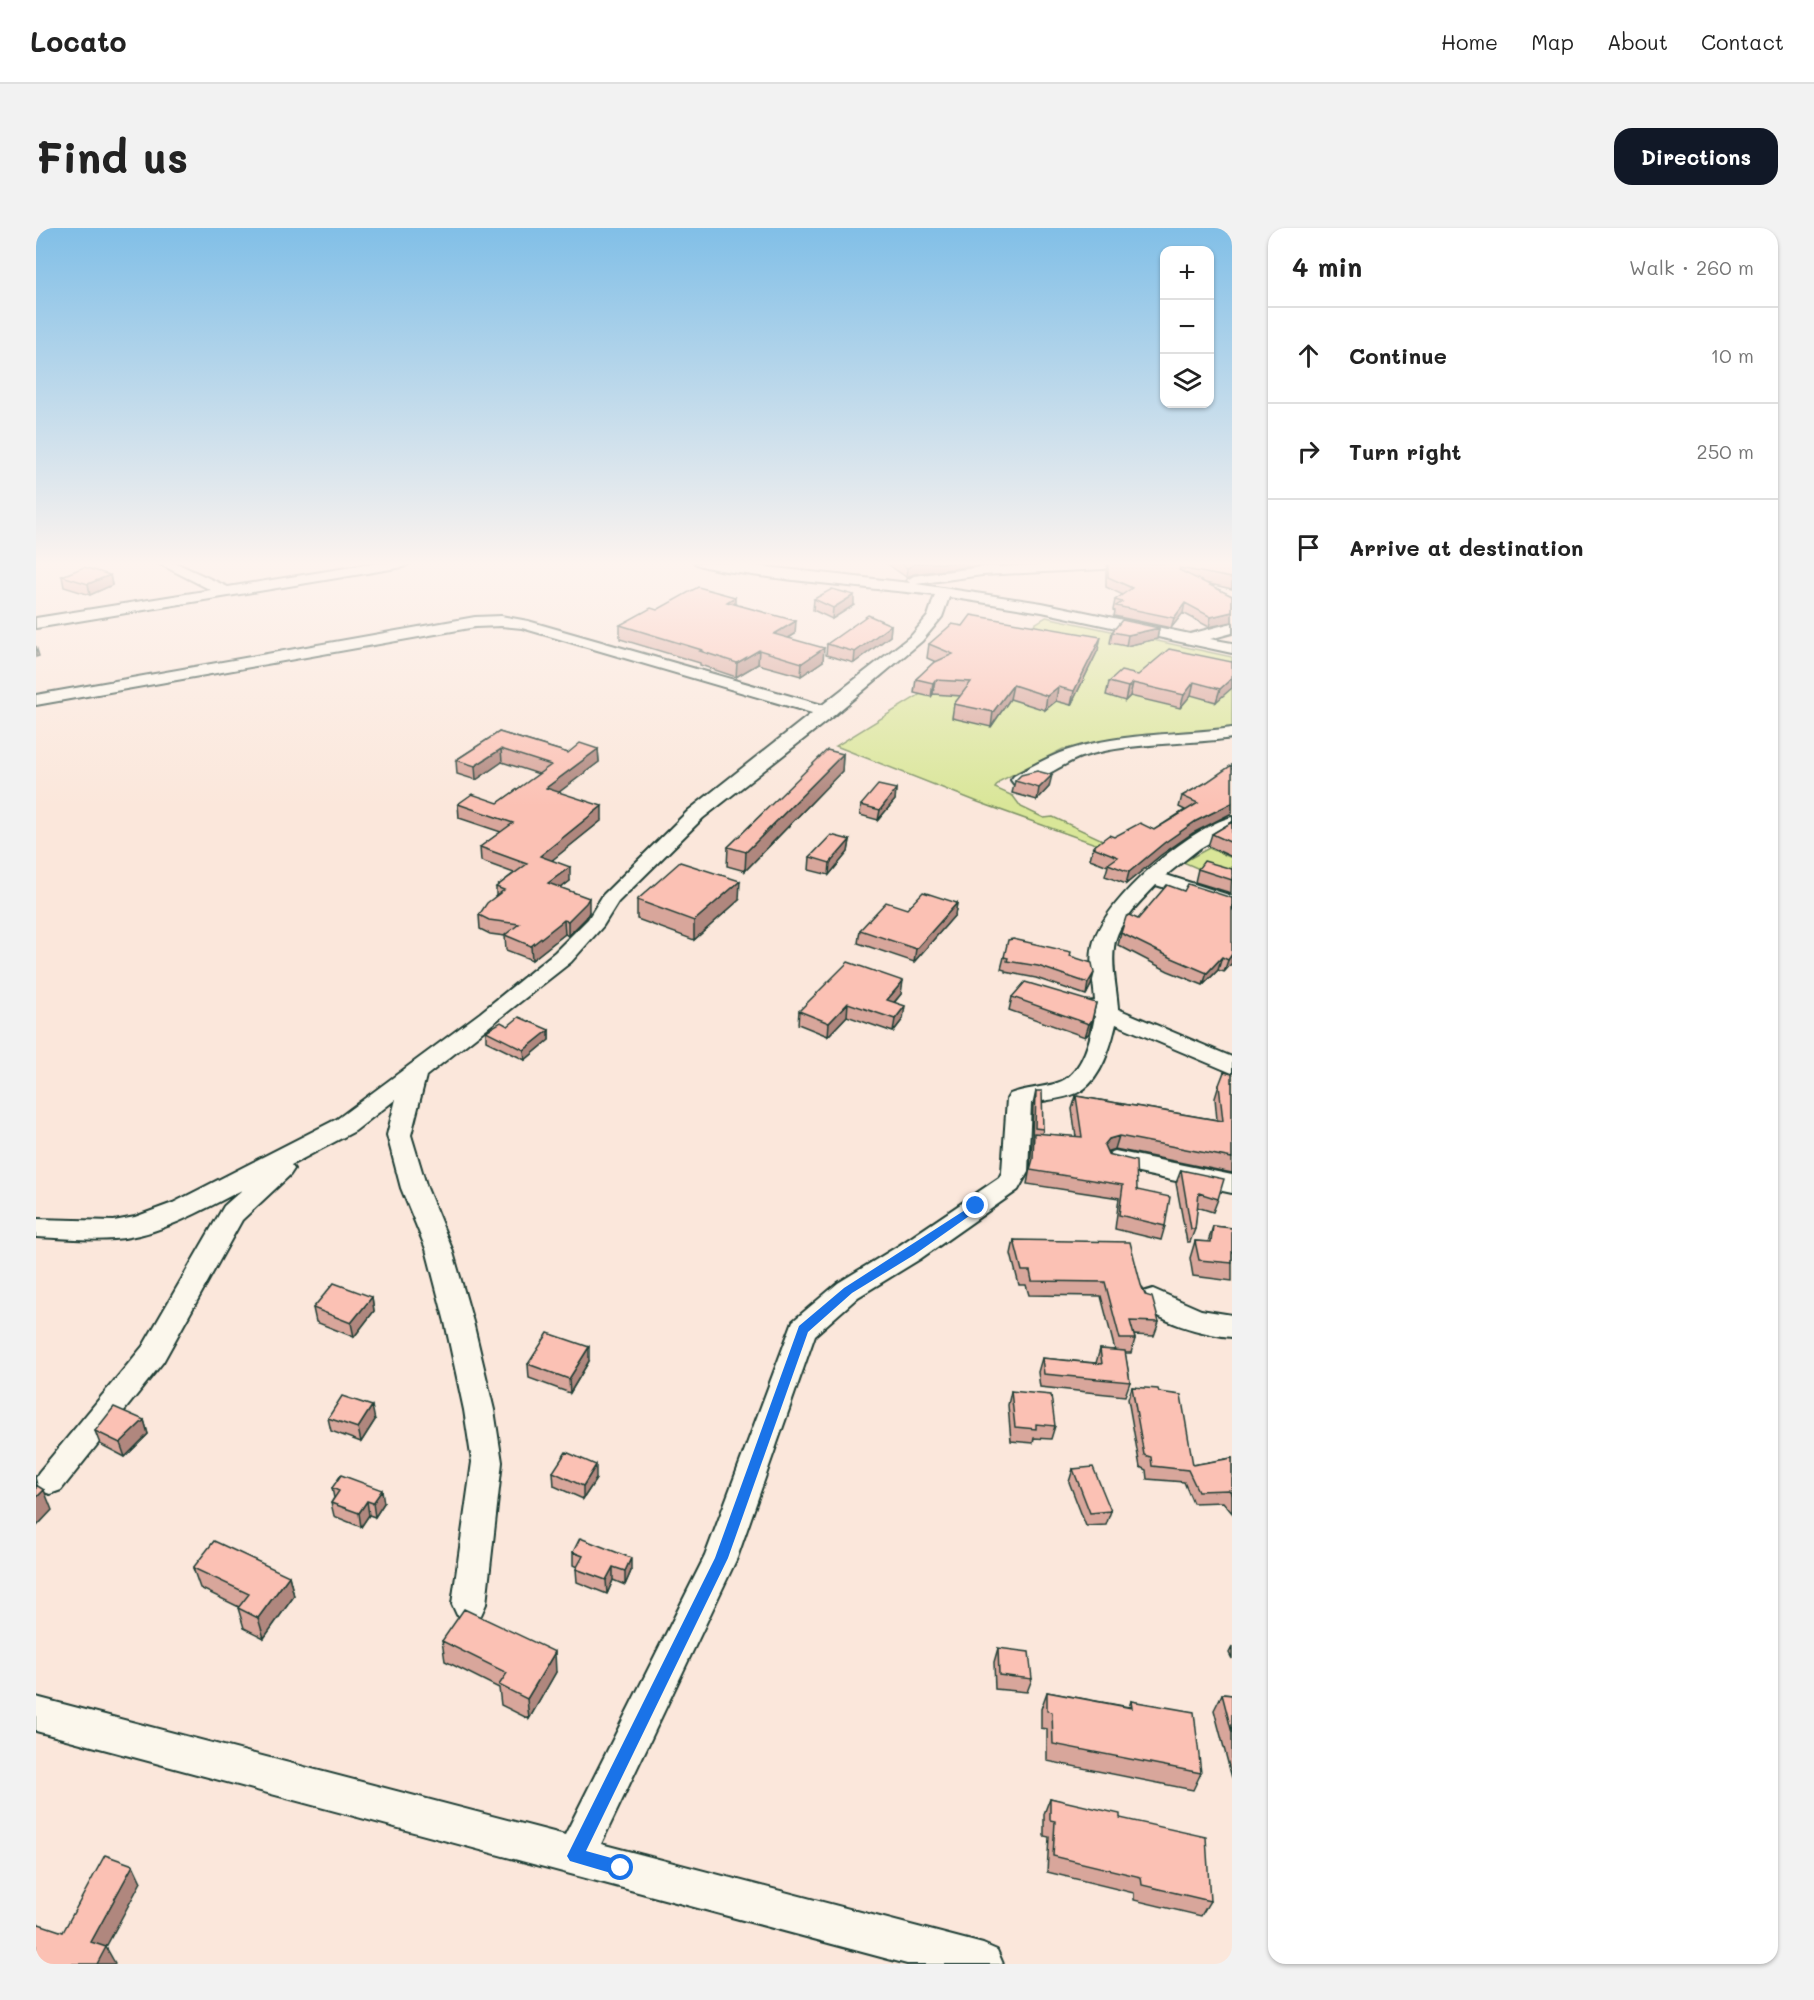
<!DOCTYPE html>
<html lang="en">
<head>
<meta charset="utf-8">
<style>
  :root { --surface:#fff; --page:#f2f2f2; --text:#222; --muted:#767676; --line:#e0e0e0; --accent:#111827 }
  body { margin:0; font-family:Mali,sans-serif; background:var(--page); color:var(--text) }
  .controls { position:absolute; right:18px; top:18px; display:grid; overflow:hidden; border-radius:12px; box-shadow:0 2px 4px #0004 }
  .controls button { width:54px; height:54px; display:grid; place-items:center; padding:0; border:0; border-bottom:2px solid var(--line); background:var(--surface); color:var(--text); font:30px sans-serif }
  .stop { position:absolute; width:18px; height:18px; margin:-14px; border:4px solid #1a73e8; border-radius:50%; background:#fff }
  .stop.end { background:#1a73e8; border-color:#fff; box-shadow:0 2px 6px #0008 }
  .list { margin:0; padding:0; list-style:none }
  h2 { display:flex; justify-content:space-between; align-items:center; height:78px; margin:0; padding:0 24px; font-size:26px }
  h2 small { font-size:20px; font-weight:400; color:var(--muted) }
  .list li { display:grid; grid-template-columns:39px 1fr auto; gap:18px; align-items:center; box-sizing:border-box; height:96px; padding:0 24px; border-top:2px solid var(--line) }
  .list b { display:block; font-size:22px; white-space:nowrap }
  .list em { font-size:20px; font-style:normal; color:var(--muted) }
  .icon { flex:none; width:33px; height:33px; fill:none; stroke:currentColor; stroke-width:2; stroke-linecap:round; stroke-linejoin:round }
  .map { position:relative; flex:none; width:1196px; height:1736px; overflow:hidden; border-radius:18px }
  header { display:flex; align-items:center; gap:36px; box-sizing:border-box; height:84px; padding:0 30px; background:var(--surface); border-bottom:2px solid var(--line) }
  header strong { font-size:28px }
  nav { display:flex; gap:33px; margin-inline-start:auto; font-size:21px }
  .intro { display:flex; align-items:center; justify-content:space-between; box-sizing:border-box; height:144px; padding:0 36px }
  h1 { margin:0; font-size:42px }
  .button { padding:15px 27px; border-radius:18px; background:var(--accent); color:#fff; font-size:21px; font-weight:700 }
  main { display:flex; gap:36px; padding:0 36px }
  aside { flex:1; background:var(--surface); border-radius:18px; box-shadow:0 2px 4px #0004 }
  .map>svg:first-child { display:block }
</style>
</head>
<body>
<header>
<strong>Locato</strong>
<nav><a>Home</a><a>Map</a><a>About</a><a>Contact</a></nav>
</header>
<div class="intro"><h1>Find us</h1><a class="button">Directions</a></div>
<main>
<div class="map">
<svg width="1196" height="1736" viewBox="0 0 1196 1736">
  <rect width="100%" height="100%" fill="#fbe7db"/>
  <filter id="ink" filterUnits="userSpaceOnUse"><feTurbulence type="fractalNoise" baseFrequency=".0167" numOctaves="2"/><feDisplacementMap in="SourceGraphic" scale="12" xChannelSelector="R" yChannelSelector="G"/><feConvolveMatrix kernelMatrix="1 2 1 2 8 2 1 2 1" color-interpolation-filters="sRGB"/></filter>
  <g filter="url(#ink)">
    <path fill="#d9e698" stroke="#7c9266" stroke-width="1.5" d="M1010 389 1196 429V501L1129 512 1027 521 964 553 959 560 977 568 985 579 1008 590 1017 589 1069 613 1062 617 942 574 800 518Z
      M1173 620 1196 630V655L1147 634Z"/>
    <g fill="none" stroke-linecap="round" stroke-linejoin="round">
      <g stroke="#1f3d34" stroke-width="4">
        <path id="minor" d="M122 335H140L192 359 341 335H374L367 339 0 400V390L175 362Z
          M659 335H694L874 355 871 352 878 348 946 339 1073 335 1072 340 1067 341 946 347 880 356 1006 375 1154 406 1196 395V405L1174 411 1196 415V425L1006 384 913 369 906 389 886 413 797 488 667 590 582 674 567 698 535 734 390 848 375 907 391 960 416 1021 437 1094 458 1182 466 1234 450 1376 445 1387 433 1391 421 1387 416 1376 436 1234 428 1182 409 1094 390 1021 365 960 351 907 360 871 319 903 255 937 258 941 254 947 206 992 127 1134 25 1262 14 1266 3 1262 0 1250 3 1244 107 1118 188 978 206 962C166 982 123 1008 78 1011 53 1013 26 1010 0 1009V991L78 993 99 989 137 975 301 891 444 785 519 724 552 691 567 667 653 582 776 485 486 400 465 398 439 399 0 477V467L439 389 465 388 492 393 786 477 876 407 892 388 899 367C868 363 670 346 659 335Z
          M1196 500V510C1147 517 1092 514 1045 529 1027 535 995 560 978 556L975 552 978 548C997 538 1015 527 1036 521 1087 505 1143 507 1196 500Z
          M1196 589V602L1164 620 1130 647 1196 668V681L1120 657C1104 674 1081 695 1078 719 1075 740 1081 761 1082 781L1196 829V845L1080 796C1075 818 1064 855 1041 865 1027 871 1010 872 995 875L992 944 982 962 884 1031 822 1069 779 1107 701 1330 565 1616 947 1716 961 1722 967 1736H871L0 1503V1469L529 1607 669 1328 757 1093 802 1055 864 1017 963 950 966 944 971 871 974 866C990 860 1006 860 1021 855 1046 848 1055 810 1059 788L1048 784 1045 779 1048 774 1059 773C1058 754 1052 732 1058 713 1071 670 1153 600 1196 589Z
          M1079 923 1196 947V965L1070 938 1066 932 1070 926Z
          M1117 1061 1165 1082 1196 1087V1109C1171 1107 1116 1094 1103 1071L1107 1064Z"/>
      </g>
      <use href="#minor" fill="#fbf7ec" fill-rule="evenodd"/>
    </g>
    <path fill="#d8a69b" stroke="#1f3d34" stroke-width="1.5" d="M850 335H1000L946 337 878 346 870 349Z
      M1072 335H1196V361L1169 355 1196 368V394L1173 399 1147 385 1135 400 1078 388 1079 383 1077 382 1079 372 1087 367 1070 359V343Z
      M74 347 76 357 54 367 28 359 26 348Z
      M778 371 818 377 796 391 777 382Z
      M699 376 759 406 753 410 787 433 765 448 722 436 700 449 664 437V435L584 411V397L621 382Z
      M855 397 854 408 818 435 790 427 791 416Z
      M927 398 1062 422 1035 477 1020 473 1009 482 974 471 955 499 916 490 918 476 925 468 897 466 895 469 878 465 880 451 900 434 891 430 893 416Z
      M1123 400 1121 411 1090 418 1074 415 1076 404Z
      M1196 434 1180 474 1155 467 1144 480 1094 468 1089 473 1070 467 1073 454 1102 447Z
      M463 504 532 525 562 521 563 534 522 564 566 592 516 632 534 653 525 660 553 684 550 690 532 708 529 706 496 732 470 722 469 708 454 706 444 701 443 687 460 668V659L478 645 445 633 444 619 465 604 423 590 422 576 462 575 503 546 466 534 440 552 421 546 420 532Z
      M807 526 806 543 709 643 691 638 692 619Z
      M1196 537V585L1157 605 1125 627 1090 656 1069 648 1072 638 1054 631 1057 619 1078 609 1118 602 1149 582 1143 579 1146 568 1171 554Z
      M979 553 1013 559 1001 572 976 565Z
      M860 561 859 572 842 592 824 587 825 577Z
      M1196 594V629L1172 618 1176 606Z
      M814 612 812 624 793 647 773 642 774 629Z
      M1162 641H1196L1195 665 1159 654Z
      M1148 663 1196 735 1188 744 1182 742 1167 757 1132 743 1082 717 1085 705 1102 691Z
      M601 672H703L658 712 601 691Z
      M921 675 919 687 878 734 822 715 824 702 871 681Z
      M968 729H1034L1055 757 1050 767 1000 750 969 744V742L965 741Z
      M865 766 858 775 867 791 857 804 811 788 792 808 762 796 763 783Z
      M976 769 1060 775 1053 805 1049 809 973 782Z
      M472 798 513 802V812L489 832 450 813V803Z
      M1196 846V945L1079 921 1071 923 1129 998 1125 1012 1079 1001 1083 970 991 956 994 940 996 914 997 877 1000 863 1007 901 1006 906 1040 909 1036 881 1040 868 1181 892 1179 870 1183 857Z
      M1145 942 1182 971 1177 984 1161 979 1159 1001 1154 1014H1151L1140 955Z
      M1177 998 1196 1000V1053L1157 1048 1154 1030 1159 1013 1172 1014Z
      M978 1012 1105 1057 1123 1094 1118 1108 1098 1107 1099 1111 1095 1125H1089L1094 1154 1089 1168 1004 1159 1002 1144 1006 1130 1060 1135 1064 1121 1079 1122 1065 1068 993 1067 990 1057H983L975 1026Z
      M336 1069 338 1083 318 1109 280 1094 277 1080Z
      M553 1133 534 1165 493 1150 492 1136Z
      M1096 1159 1123 1164 1157 1237 1196 1230V1285L1187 1274 1157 1275 1148 1254 1111 1251 1110 1242 1104 1239 1092 1171Z
      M975 1163 1019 1198 1015 1211 998 1210 997 1215 975 1213 972 1177Z
      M292 1190 339 1192 325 1214 295 1203Z
      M108 1192 112 1206 89 1229 64 1216 59 1203Z
      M1037 1241 1075 1283 1070 1297 1050 1298 1033 1254Z
      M517 1244 560 1251 547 1271 518 1258Z
      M296 1260 348 1275 339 1289 333 1287 325 1299 298 1288 295 1275 298 1270Z
      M537 1324 595 1343 589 1357 577 1352 571 1366 541 1354 540 1341 541 1339 537 1337Z
      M157 1340 253 1348 258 1368 228 1410 208 1400 202 1380 203 1379 164 1360Z
      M406 1413 520 1444 493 1491 465 1477 463 1460 409 1433Z
      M1196 1419V1431L1193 1425Z
      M962 1420 996 1451 991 1464 959 1461 958 1434Z
      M1011 1464 1093 1479 1095 1473 1165 1545 1157 1562 1011 1533V1501L1005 1500V1481Z
      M1186 1466 1196 1467V1550L1178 1482Z
      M1014 1570 1084 1590 1174 1673 1165 1688 1098 1672V1665L1011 1644 1013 1609 1008 1608V1586Z"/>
    <path fill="#b0877e" stroke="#1f3d34" stroke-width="1.5" d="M887 335H946V337L878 346 870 349 871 340 879 336Z
      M74 347 76 357 54 367 52 356Z
      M818 367V377L796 391 797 380Z
      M699 369V381L691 374Z
      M1149 375 1147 385 1135 400 1138 390Z
      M1196 384V394L1173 399 1175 389Z
      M760 393 759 406 737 419 738 406Z
      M855 397 854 408 818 435 819 424Z
      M1123 400 1121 411 1090 418 1092 407Z
      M1065 409 1062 422 1035 477 1038 463Z
      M0 418 3 428 0 429Z
      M788 420 787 433 765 448 766 435Z
      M723 422 722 436 700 449 701 435Z
      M1196 450V460L1180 474 1184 461Z
      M899 452 897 466 895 469 897 455Z
      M1158 454 1155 467 1144 480 1148 467Z
      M1097 455 1094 468 1089 473 1092 459Z
      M977 457 974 471 955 499 957 484Z
      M1022 459 1020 473 1009 482 1011 468Z
      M465 521 466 534 440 552 439 538Z
      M562 521 563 534 510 574V560Z
      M807 526 806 543 709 643 710 624Z
      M1016 547 1013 559 1001 572 1003 560Z
      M860 561 859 572 842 592 844 582Z
      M1196 575V585L1157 605 1125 627 1090 656 1093 644 1128 615 1160 593Z
      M566 578V592L504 642V628Z
      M814 612 812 624 793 647 794 635Z
      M534 639V653L513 669 512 655Z
      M704 653 703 672 658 712V693Z
      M553 670V684L550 690 532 708V693Z
      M921 675 919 687 878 734 880 721Z
      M528 692 529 706 496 732 495 718Z
      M1196 726V735L1188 744 1192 732Z
      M1186 729 1182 742 1167 757 1171 745Z
      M1058 745 1055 757 1050 767 1052 755Z
      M867 753 865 766 849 785 851 772Z
      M812 775 811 788 792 808 793 795Z
      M869 778 867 791 857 804 859 791Z
      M1056 792 1053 805 1049 809 1053 796Z
      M513 802V812L489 832 488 822Z
      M1083 908 1079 921 1069 924 1068 917 1073 911Z
      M336 1069 338 1083 318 1109 315 1095Z
      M553 1119V1133L534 1165 533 1151Z
      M336 1178 339 1192 325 1214 322 1200Z
      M108 1192 112 1206 89 1229 84 1215Z
      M560 1237V1251L547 1271V1258Z
      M8 1262 16 1282 0 1299V1270Z
      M346 1262 348 1275 339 1289 337 1275Z
      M331 1273 333 1287 325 1299 323 1285Z
      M595 1330V1343L589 1357V1343Z
      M577 1339V1352L571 1366 570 1352Z
      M253 1348 258 1368 228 1410 222 1390Z
      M519 1424 520 1444 493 1491 491 1471Z
      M97 1637 105 1654 70 1719 79 1735 78 1736H61L55 1714Z"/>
    <path fill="#fbc1b4" stroke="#1f3d34" stroke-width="1.5" d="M865 335H887L879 336 871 340Z
      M1072 335H1196V350L1144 340 1143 342 1196 368V384L1175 389 1149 375 1138 390 1080 378 1086 374 1079 372 1096 360 1072 349Z
      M48 339 74 347 52 356 26 348Z
      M662 359 699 369 691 374 760 393 738 406 788 420 766 435 723 422 701 435 664 423 666 422 584 397 615 380 621 382Z
      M796 361 818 367 797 380 778 371Z
      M832 387 855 397 819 424 791 416Z
      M935 387 1065 409 1038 463 1022 459 1011 468 977 457 957 484 918 476 935 454 899 452 897 455 880 451 897 435 917 426 893 416 916 396 927 398Z
      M1086 392 1123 400 1092 407 1076 404Z
      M1133 421 1196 434V450L1184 461 1158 454 1148 467 1097 455 1092 459 1073 454 1085 443 1102 447Z
      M463 504 532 525 544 515 562 521 510 560 566 578 504 628 534 639 512 655 553 670 550 675 532 693 528 692 495 718 469 707 483 696 453 692 443 687 451 675 468 662 460 659 491 636 444 619 477 595 422 576 436 566 462 575 515 537 465 521 439 538 420 532Z
      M791 522 807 526 710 624 692 619Z
      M1196 537V575L1160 593 1128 615 1093 644 1072 636 1082 629 1057 619 1073 607 1078 609 1104 595 1118 602 1162 575 1146 568 1171 554Z
      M1001 543 1016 547 1003 560 979 553 985 547Z
      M842 557 860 561 844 582 825 577Z
      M1196 594V615L1176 606Z
      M795 607 814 612 794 635 774 629Z
      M1168 633 1196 641V652L1162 641Z
      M644 634 704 653 658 693 601 672Z
      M1152 656 1196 670V726L1192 732 1186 729 1171 745 1136 730 1085 705 1090 689 1093 687 1102 691 1131 657 1148 663Z
      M887 664 921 675 880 721 824 702 850 674 871 681Z
      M977 711 1035 724 1034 728 1056 735 1058 745 1052 755 1002 738 971 733 972 730 968 729 972 712Z
      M812 734 867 753 851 772 869 778 859 791 812 775 793 795 763 783Z
      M989 754 1060 775 1056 792 1053 796 976 769Z
      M483 789 513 802 488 822 450 803 465 794 472 798Z
      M1188 844 1196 846V930L1083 908 1073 911 1068 917 1072 926 1100 933 1101 962 1134 969 1129 998 1083 987 1087 957 994 942 997 931 998 905 1046 909 1040 868 1187 893 1183 857Z
      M1000 863H1006L1007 901 999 900Z
      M1145 942 1188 951 1182 971 1163 965 1159 1001H1155Z
      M1177 998 1196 1000V1035L1163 1032 1159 1013 1175 1014Z
      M978 1012 1094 1014 1105 1057 1109 1067 1116 1069 1123 1094 1094 1093 1099 1111H1084L1069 1054 996 1053 994 1043H986Z
      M298 1055 336 1069 315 1095 277 1080Z
      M512 1105 553 1119 533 1151 492 1136Z
      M1064 1121 1089 1123 1094 1154 1008 1146 1006 1130 1066 1136Z
      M1096 1159 1122 1161 1123 1164 1145 1167 1157 1237 1196 1230V1266L1193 1262 1162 1263 1152 1242 1116 1238 1115 1229 1108 1227Z
      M975 1163 1015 1167 1019 1198 1000 1196V1201L979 1199Z
      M306 1168 336 1178 322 1200 292 1190Z
      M78 1179 108 1192 84 1215 59 1203Z
      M530 1224 560 1237 547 1258 517 1244Z
      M1057 1239 1075 1283 1054 1285 1037 1241Z
      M305 1247 346 1262 337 1275 331 1273 323 1285 295 1275 303 1263 296 1260Z
      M0 1257 8 1262 0 1270Z
      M544 1310 595 1330 589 1343 577 1339 570 1352 540 1341 547 1328 537 1324Z
      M178 1313 253 1348 222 1390 202 1380 213 1366 157 1340Z
      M428 1381 519 1424 491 1471 463 1457 471 1445 406 1413Z
      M962 1420 993 1424 996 1451 963 1447Z
      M1011 1464 1096 1480 1095 1473 1158 1484 1165 1545 1017 1516 1016 1484 1011 1483Z
      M1186 1466 1196 1467V1505Z
      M1014 1570 1084 1586V1590L1170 1609 1174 1673 1106 1657 1105 1649 1017 1628 1019 1593 1014 1592Z
      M69 1627 97 1637 55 1714 70 1719 61 1736H0V1695L27 1704Z"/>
  </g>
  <linearGradient id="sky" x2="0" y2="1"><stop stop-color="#81bfe7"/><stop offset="0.58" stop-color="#fdf4ef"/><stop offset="1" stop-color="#fdf4ef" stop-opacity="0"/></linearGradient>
  <rect width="1196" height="578" fill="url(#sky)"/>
  <path fill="#1a73e8" d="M940 975 945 978 943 981 878 1027 816 1065 772 1104 692 1330 550 1623 590 1634 593 1640 590 1645 585 1648 534 1633 531 1628 534 1622 679 1330 763 1098 808 1060Z"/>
</svg>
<div class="controls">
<button>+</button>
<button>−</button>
<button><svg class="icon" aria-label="layers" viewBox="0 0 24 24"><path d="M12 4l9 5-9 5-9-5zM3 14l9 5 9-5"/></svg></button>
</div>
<div class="stop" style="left:585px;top:1640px"></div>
<div class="stop end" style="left:940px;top:978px"></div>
</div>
<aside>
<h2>4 min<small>Walk · 260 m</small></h2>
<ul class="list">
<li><svg class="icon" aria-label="ahead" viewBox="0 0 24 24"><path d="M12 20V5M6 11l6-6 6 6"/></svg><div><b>Continue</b></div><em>10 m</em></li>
<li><svg class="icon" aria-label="right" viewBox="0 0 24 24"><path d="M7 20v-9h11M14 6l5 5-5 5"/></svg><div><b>Turn right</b></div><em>250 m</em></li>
<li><svg class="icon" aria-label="arrive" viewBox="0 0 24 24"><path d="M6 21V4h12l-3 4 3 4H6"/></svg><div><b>Arrive at destination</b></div></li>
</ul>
</aside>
</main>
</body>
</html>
